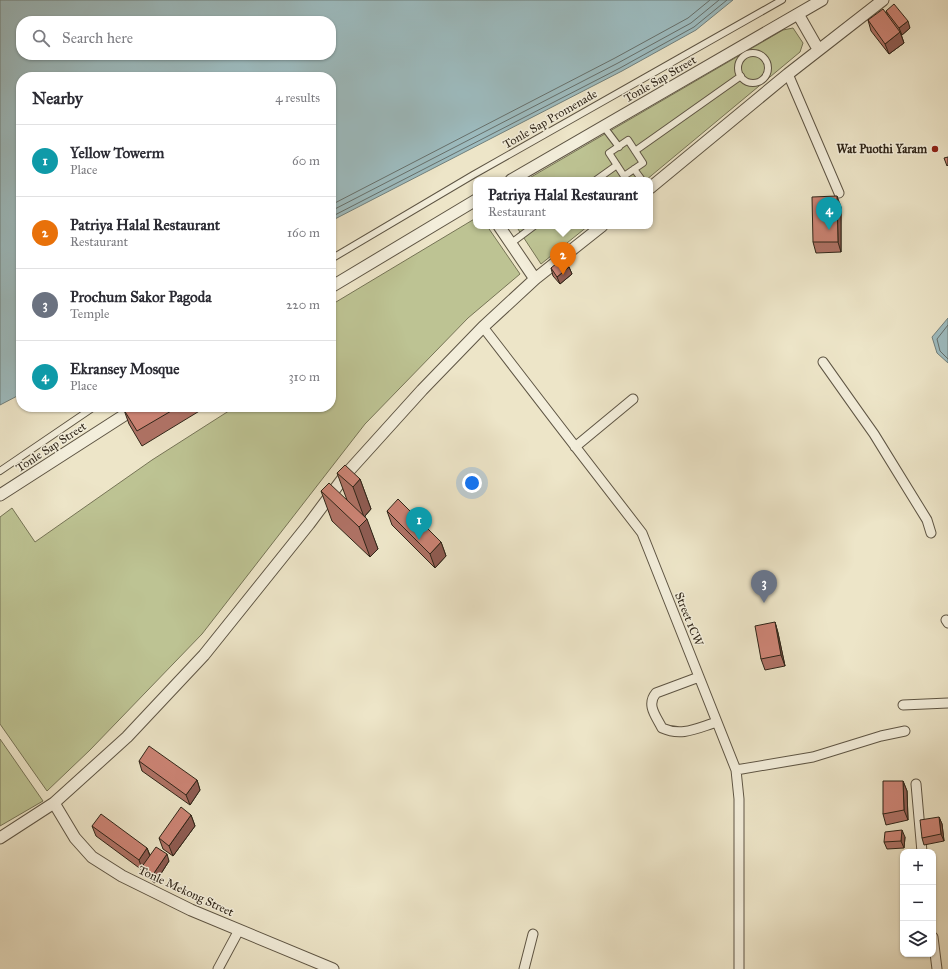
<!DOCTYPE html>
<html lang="en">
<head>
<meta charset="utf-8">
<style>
  :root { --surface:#fff; --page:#f7f7f7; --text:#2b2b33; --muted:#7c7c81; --line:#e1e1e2; --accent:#2563eb }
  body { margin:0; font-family:"IM FELL Great Primer",serif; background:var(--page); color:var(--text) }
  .controls { position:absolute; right:12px; bottom:12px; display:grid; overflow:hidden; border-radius:8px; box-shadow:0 1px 3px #0004 }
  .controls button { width:36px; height:36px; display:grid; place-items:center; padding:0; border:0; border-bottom:1px solid var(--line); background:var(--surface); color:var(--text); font:20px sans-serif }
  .you { position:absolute; left:472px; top:483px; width:14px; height:14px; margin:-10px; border:3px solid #fff; border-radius:50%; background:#1a73e8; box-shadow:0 0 0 6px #1a73e833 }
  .badge { display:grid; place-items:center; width:26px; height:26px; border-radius:50%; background:var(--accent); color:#fff; font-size:13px; font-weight:700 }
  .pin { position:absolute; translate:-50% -33px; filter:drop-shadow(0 1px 2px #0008) }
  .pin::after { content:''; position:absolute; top:21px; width:14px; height:12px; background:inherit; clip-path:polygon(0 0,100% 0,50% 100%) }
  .popup { position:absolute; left:473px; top:177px; width:180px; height:52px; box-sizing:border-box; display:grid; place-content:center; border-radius:8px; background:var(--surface); filter:drop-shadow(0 1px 3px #0005); font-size:13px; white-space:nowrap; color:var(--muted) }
  .popup b { font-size:15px; color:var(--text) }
  .popup::after { content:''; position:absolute; left:50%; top:100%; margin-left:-8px; border:8px solid transparent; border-top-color:var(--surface) }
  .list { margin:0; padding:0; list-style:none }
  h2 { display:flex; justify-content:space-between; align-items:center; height:52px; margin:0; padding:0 16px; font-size:17px }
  h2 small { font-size:13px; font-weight:400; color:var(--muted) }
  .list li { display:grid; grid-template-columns:26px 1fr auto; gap:12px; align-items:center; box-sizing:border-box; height:72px; padding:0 16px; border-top:1px solid var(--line) }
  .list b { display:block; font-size:15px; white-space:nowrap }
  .list p { margin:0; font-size:13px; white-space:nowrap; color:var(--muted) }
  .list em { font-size:13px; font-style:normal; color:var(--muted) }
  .icon { flex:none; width:22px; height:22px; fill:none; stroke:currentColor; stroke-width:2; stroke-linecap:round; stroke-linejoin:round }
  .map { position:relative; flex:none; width:948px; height:969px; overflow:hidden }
  .search { position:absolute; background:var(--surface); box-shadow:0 1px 3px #0004; left:16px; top:16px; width:320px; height:44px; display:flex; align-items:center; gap:10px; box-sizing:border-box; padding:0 14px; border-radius:16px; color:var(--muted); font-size:15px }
  .panel { position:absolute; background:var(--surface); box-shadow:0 1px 3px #0004; left:16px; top:72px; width:320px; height:340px; border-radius:16px }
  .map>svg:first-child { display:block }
</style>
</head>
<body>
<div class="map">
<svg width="948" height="969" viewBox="0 0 948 969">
  <rect width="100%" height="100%" fill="#ede5c8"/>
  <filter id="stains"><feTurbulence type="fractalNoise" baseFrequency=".005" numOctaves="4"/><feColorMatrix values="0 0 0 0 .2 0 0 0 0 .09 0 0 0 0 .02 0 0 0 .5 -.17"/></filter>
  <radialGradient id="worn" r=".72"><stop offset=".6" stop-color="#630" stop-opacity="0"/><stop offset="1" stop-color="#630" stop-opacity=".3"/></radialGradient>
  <path fill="#bdc393" stroke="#767456" d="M793 28 803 43 800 52 646 180H526L783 30Z
    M476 218V226H487L520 274 468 318 365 424 202 634 90 750 47 791 0 724V517L12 508 35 542 152 460 235 407H331V305Z
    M516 226H588L541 264Z
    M0 739 43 801 0 826Z"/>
  <path fill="#9dbcc0" stroke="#71807d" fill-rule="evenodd" d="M0 0H733L696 30 622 71 331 221V77H21V394L0 405ZM21 21H331V55H21Z
    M948 318V363L937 353 932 337Z"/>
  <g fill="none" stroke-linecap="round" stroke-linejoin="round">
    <path stroke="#66706c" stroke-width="1" d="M331 205 615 58 688 18 710 0
      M331 211 618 63 691 23 719 0
      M331 217 620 68 694 27 727 0
      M948 325 937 339 940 351 948 359"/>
    <g stroke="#5e5544" stroke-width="8">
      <path id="pedestrian" d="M738 68a15 15 0 1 1 30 0a15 15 0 1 1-30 0Z
        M604 127 619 147
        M628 140 643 163 624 176 609 153Z
        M635 151 741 76
        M634 169 642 180
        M596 180 617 165
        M510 244 534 226
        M331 259 473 175 782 0
        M0 471 94 407"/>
    </g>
    <g stroke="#5e5544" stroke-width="11">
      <path id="minor" d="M788 74 839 193
        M483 327 642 533 736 770 739 799V969
        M823 362 874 434 927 520 931 533
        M575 447 633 399
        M946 620 948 623
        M699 677 656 693C646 705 656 716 662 728 682 737 697 728 717 722
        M903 705 948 703
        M736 770 813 757 881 736 905 731
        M916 784 922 852
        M933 937 937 969
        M218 969 239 930
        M524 969 533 934"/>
    </g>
    <g stroke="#5e5544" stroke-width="13">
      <path id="tertiary" d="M798 14 818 49
        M511 180 822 0
        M650 188 788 74 883 0
        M499 226 535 279
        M331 287 476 200
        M0 495 137 407
        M54 803 75 838 92 857 122 876 191 910 333 969
        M0 838 54 803 127 737 204 655 309 524 347 473 422 390 483 327 535 279 602 226"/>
    </g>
    <use href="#pedestrian" stroke="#f3eedb" stroke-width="6"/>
    <use href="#minor" stroke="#f3eedb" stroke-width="9"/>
    <use href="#tertiary" stroke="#f3eedb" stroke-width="11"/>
  </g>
  <path fill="#af7265" stroke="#2f2518" d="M886 11 910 28 902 35 901 34 904 43 889 54 871 31 868 20 888 15Z
    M841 207V252L816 253 813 242Z
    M569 267 572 274 560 284 553 276 551 268Z
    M128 407H206L142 446 129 424 124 410Z
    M337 473 360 479 371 509 365 516 378 549 370 557 332 521 321 491 347 500Z
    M387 511 441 542 446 556 435 568 392 525Z
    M775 622 778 633 785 666 765 670 761 659Z
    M139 761 197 780 200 790 190 805 142 771Z
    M903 781 907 791 908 820 886 825 883 814Z
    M191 815 195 826 173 856 163 849 159 838Z
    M939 817 942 824 944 841 924 845 922 838Z
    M92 826 147 848 150 855 169 861 155 883 144 875 142 870 96 836Z
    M905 837 904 848 887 849 884 842Z"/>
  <path fill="#8f5c52" stroke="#2f2518" d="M908 21 910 28 902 35 899 28Z
    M900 32 904 43 889 54 885 44Z
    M837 196 841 207V252L838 242Z
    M569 267 572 274 560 284 557 277Z
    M360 479 371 509 364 517 353 487Z
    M367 519 378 549 370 557 359 527Z
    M441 542 446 556 435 568 430 554Z
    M775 622 778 633 785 666 781 655Z
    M197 780 200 790 190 805 186 795Z
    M903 781 907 791 908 820 904 810Z
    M191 815 195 826 173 856 169 846Z
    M939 817 942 824 944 841 941 834Z
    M902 830 905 837 904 848 901 841Z
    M147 848 151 859 142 869 139 860Z
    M167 854 169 861 155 883 152 876Z"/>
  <path fill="#cc8475" stroke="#2f2518" d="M894 4 908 21 899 28 886 11Z
    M883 9 900 32 885 44 868 20Z
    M948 157V165L947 166 944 158Z
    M837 196 838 242H813L812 197Z
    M563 258 569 267 557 277 551 268Z
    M128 407H178L137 431 124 410Z
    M345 465 360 479 353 487 337 473Z
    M329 483 367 519 359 527 321 491Z
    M398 499 441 542 430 554 387 511Z
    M775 622 781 655 761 659 755 626Z
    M149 746 197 780 186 795 139 761Z
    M883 781H903L904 810 883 814Z
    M181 807 191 815 169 846 159 838Z
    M101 814 147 848 139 860 92 826Z
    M939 817 941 834 922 838 920 820Z
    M902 830 901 841 884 842 885 832Z
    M156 847 167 854 152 876 141 868Z
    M901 856H903V867H902Z"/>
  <circle fill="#8f2418" stroke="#f3eedb" stroke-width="1.5" cx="935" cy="149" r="4"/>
  <g text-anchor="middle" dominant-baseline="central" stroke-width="3" stroke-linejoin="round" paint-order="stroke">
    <g font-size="12" fill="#2f2518" stroke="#f3eedb">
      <text transform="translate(660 79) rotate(-30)">Tonle Sap Street</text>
      <text transform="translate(550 119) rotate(-30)">Tonle Sap Promenade</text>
      <text transform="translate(51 447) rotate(-33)">Tonle Sap Street</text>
      <text transform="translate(689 619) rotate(68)">Street 1CW</text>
      <text transform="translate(186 891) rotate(25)">Tonle Mekong Street</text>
    </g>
    <g font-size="12" font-weight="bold" fill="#2f2518" stroke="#f3eedb" text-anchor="end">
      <text x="927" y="149">Wat Puothi Yaram</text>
    </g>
  </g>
  <rect width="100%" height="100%" filter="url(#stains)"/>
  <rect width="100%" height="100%" fill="url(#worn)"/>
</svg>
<div class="controls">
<button>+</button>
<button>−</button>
<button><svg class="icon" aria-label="layers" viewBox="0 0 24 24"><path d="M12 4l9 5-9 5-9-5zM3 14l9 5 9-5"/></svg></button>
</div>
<div class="you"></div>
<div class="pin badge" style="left:419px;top:540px;background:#0f9aa8">1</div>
<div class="pin badge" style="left:563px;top:275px;background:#e8710a">2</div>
<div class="popup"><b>Patriya Halal Restaurant</b>Restaurant</div>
<div class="pin badge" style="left:764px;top:603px;background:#6b7280">3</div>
<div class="pin badge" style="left:829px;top:230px;background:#0f9aa8">4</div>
<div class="search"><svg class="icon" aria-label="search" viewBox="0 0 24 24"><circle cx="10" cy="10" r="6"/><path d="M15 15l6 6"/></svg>Search here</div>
<section class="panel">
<h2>Nearby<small>4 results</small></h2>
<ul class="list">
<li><span class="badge" style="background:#0f9aa8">1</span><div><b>Yellow Towerm</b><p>Place</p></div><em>60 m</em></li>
<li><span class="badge" style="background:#e8710a">2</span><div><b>Patriya Halal Restaurant</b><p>Restaurant</p></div><em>160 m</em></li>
<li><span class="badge" style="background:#6b7280">3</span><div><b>Prochum Sakor Pagoda</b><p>Temple</p></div><em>220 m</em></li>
<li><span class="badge" style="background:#0f9aa8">4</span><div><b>Ekransey Mosque</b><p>Place</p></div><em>310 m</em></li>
</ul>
</section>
</div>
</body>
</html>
